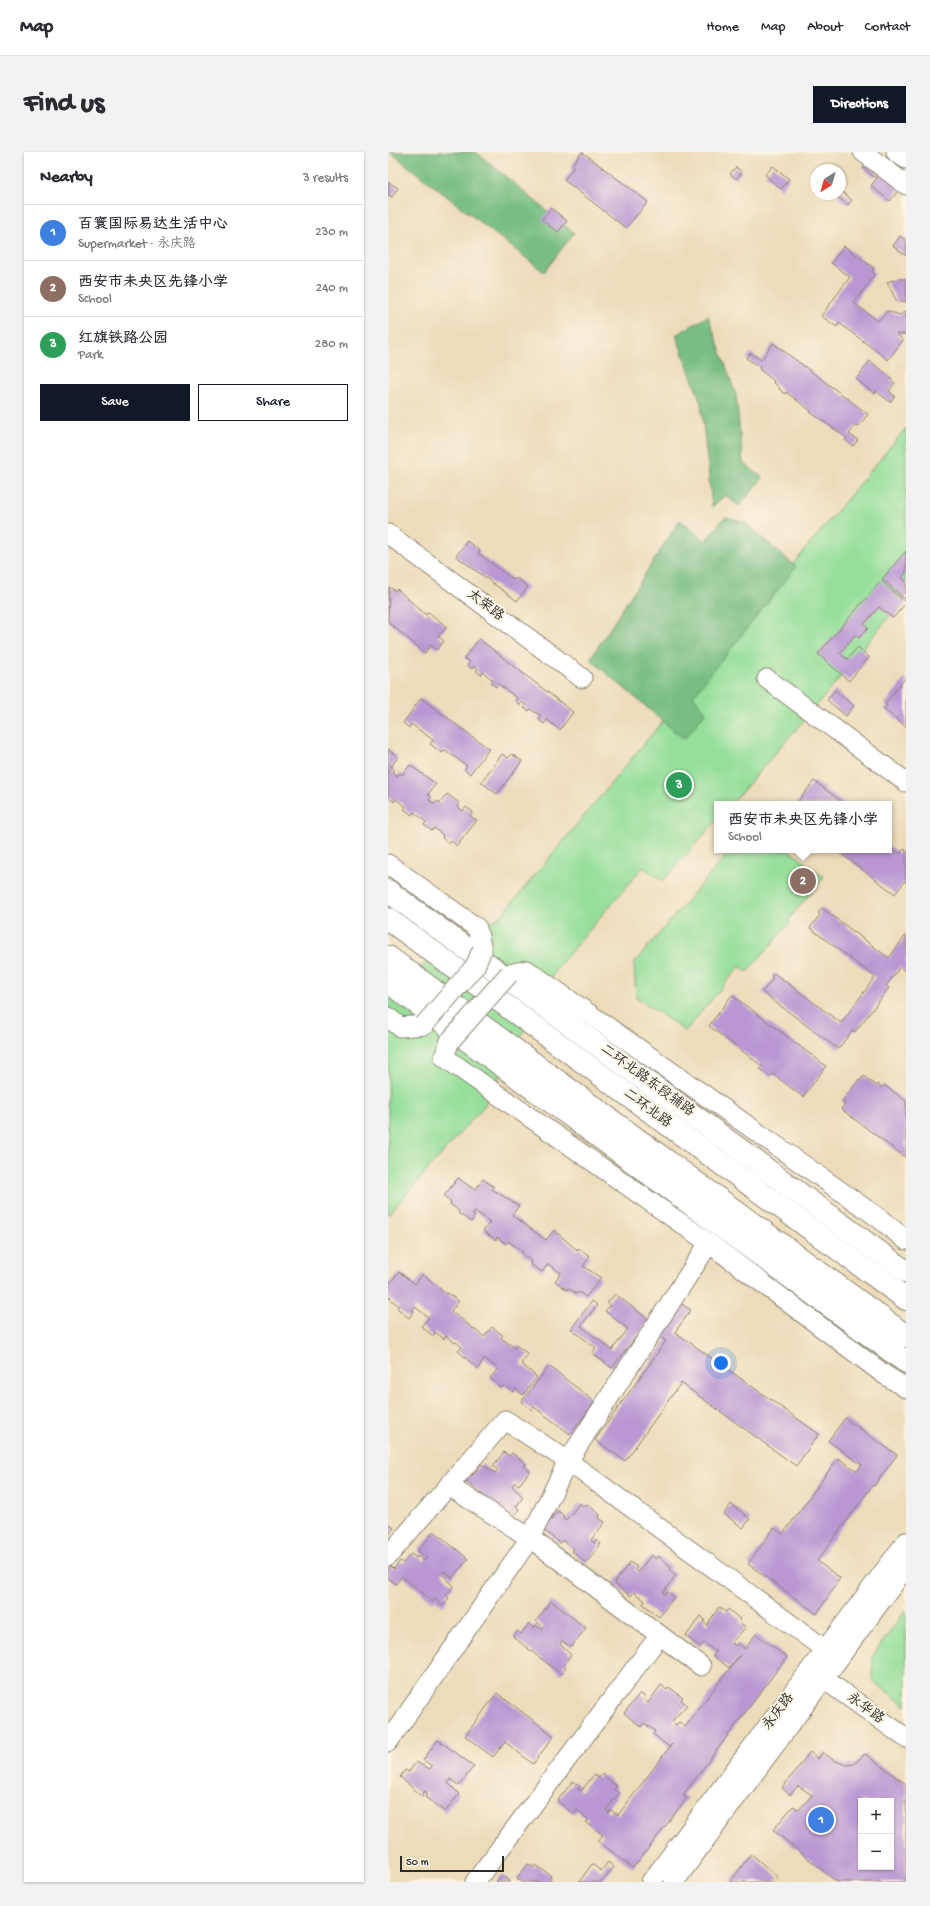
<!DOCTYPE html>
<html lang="en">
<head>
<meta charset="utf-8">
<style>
  :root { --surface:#fff; --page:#f2f2f3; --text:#2b2b33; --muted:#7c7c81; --line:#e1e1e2; --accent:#111827 }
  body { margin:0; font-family:"Gochi Hand","LXGW WenKai TC",sans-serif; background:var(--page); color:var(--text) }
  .controls { position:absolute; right:12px; bottom:12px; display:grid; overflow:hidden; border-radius:0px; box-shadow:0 1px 3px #0004 }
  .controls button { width:36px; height:36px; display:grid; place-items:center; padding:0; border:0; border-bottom:1px solid var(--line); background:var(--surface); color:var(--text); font:20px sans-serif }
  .compass { position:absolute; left:422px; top:12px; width:36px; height:36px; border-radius:50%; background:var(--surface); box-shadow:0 1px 3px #0004; rotate:217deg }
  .scale { position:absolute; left:12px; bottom:10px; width:104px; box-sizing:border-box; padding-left:4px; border:2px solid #2b2b2b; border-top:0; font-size:11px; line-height:14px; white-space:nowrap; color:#2b2b2b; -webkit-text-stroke:3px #fcf5e5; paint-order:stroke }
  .you { position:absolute; left:333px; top:1211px; width:14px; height:14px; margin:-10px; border:3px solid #fff; border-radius:50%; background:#1a73e8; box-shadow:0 0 0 6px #1a73e833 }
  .badge { display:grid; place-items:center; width:26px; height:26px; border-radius:50%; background:var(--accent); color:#fff; font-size:13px; font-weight:700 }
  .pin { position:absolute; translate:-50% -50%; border:2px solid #fff; box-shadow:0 1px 4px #0006 }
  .popup { position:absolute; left:326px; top:649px; width:178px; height:52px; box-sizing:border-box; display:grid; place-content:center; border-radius:0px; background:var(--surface); filter:drop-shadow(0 1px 3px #0005); font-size:13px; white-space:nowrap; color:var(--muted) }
  .popup b { font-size:15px; color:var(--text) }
  .popup::after { content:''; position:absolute; left:50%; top:100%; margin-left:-8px; border:8px solid transparent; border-top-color:var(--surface) }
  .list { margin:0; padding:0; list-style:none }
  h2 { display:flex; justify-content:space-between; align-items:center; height:52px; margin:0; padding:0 16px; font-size:17px }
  h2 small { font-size:13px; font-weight:400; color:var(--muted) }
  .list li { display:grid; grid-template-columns:26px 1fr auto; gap:12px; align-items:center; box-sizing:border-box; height:56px; padding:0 16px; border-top:1px solid var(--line) }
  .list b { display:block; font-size:15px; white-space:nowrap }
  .list p { margin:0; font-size:13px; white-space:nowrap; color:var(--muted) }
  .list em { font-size:13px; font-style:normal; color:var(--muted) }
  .actions { display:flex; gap:8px; padding:12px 16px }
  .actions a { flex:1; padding:9px 0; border:1px solid var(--accent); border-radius:0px; text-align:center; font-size:14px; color:var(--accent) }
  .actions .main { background:var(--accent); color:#fff }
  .map { position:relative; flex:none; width:518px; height:1730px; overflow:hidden; border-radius:0px }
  header { display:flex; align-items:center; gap:24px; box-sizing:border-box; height:56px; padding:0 20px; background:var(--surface); border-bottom:1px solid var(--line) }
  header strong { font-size:19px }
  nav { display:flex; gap:22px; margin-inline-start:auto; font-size:14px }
  .intro { display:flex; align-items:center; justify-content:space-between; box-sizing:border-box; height:96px; padding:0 24px }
  h1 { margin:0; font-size:28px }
  .button { padding:10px 18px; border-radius:0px; background:var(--accent); color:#fff; font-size:14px; font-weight:700 }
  main { display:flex; gap:24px; padding:0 24px }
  aside { flex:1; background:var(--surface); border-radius:0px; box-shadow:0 1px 3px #0004 }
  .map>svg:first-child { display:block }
</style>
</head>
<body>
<header>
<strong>Map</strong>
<nav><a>Home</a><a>Map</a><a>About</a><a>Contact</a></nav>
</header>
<div class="intro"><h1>Find us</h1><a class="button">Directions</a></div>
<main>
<aside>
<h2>Nearby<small>3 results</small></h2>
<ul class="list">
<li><span class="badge" style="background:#3f7fe0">1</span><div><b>百寰国际易达生活中心</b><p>Supermarket · 永庆路</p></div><em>230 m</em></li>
<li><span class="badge" style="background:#8d6e63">2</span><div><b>西安市未央区先锋小学</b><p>School</p></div><em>240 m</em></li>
<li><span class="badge" style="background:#2e9e5b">3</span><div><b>红旗铁路公园</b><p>Park</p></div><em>280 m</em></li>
</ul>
<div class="actions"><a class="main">Save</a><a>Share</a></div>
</aside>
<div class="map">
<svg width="518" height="1730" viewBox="0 0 518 1730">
  <rect width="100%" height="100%" fill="#fcf5e5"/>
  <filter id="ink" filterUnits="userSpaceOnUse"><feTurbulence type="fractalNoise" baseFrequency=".025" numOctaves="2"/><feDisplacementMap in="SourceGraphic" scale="8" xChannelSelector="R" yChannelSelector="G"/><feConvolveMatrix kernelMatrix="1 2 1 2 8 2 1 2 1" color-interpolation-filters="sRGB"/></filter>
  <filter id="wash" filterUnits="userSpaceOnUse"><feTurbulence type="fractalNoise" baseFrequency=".012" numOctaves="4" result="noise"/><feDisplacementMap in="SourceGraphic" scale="16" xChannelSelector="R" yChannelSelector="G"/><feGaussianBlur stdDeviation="0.9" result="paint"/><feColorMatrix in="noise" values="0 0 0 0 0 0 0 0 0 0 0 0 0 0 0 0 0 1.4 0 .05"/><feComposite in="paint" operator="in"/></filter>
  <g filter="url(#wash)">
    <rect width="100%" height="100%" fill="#eddcba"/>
    <path fill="#95df9a" stroke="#608562" d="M518 276V444L431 551 343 652H329V668L275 729 255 715 168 817 96 954 0 1063V835L113 764Z
      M343 698H400L436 725 400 768 402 771 359 820 352 814 297 879 248 845 246 811Z
      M518 1458V1554L484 1528 485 1503Z"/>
    <path fill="#78be82" stroke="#527456" d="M2 0H88L186 81 156 120Z
      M320 164 348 243 355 311 375 326 351 354 337 343 324 355 313 251 288 183Z
      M337 365 358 371 408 415 305 544 318 560 296 587 202 507 292 368 317 389Z"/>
    <g id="blocks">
      <path fill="#ba97d3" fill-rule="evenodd" d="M194 0 260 50 238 76 176 28 186 15 183 14Z
        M486 1 498 10 486 25 475 16Z
        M385 14 401 27 393 37 377 23Z
        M348 15 354 20 348 27 342 22Z
        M491 23 518 28 502 49 483 34Z
        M1 30 10 36 4 45 0 43Z
        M454 40 464 48 460 53 450 45Z
        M163 56 179 69 170 80 154 68Z
        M512 84 518 88V104L505 94Z
        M456 94 486 116 484 119 487 122 466 151 490 169 499 159 512 163 518 159V182H508L515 188 500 208 451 171 449 175 433 164 462 125 443 111Z
        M510 127H518V150L514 149 509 150 499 130Z
        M385 191 480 262 471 274 468 273 461 282 470 288 465 294 457 288 459 286 422 260 423 259 398 240 397 242 391 237 392 236 385 230 386 229 371 217 372 215 358 206 363 201 373 208Z
        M482 209 504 226 502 227 507 231 501 239 507 244 502 250 488 239 487 242 468 227Z
        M79 389 92 399 90 401 126 428 128 426 140 435 129 449 68 404Z
        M518 399V421L514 426 518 429V448L494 427Z
        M493 429 518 451 505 466 491 455 476 472 480 476 471 486 467 483 452 501 459 507 470 495 481 505 461 529 430 502Z
        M1 435 7 439 9 437 38 463 40 460 59 475 50 484 56 489 49 498 43 493 37 501 0 470Z
        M91 487 185 560 172 578 159 568 156 572 150 567 153 564 142 557 141 559 136 556 138 553 134 550 132 553 127 549 129 546 110 532 108 535 103 531 105 528 95 520 93 523 88 519 90 517 86 514 84 517 79 513 82 510 76 506Z
        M518 525V575L496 557 499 554 497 552Z
        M447 538 466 554 458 564 439 548Z
        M33 546 101 597 82 622 76 617 79 614 57 598 54 601 42 592 45 588 23 572 21 576 15 571Z
        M0 597 10 605 3 615 6 617 4 620 9 624 12 621 14 623 22 613 48 632 40 642 43 645 41 648 47 652 49 649 52 651 59 642 71 651 69 654 75 659 78 655 85 660 82 664 89 668 69 694 63 689 61 692 54 686 55 683 46 676 44 679 36 673 38 670 26 660 24 663 16 657 18 655 8 647 6 650 0 645Z
        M114 602 120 606 124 602 134 609 109 642 93 630Z
        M426 629 457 652H408Z
        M501 694 512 702 516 697 518 698V730L517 729 507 742 448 698H501Z
        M434 756 501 806 518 783V820L512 815 498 834 501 836 467 880 465 878 450 897 374 840 385 826 383 824 386 821 453 871 487 825 422 776 432 763 430 761Z
        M344 843 438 914 415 945 385 922 382 925 372 917 374 914 321 874Z
        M476 924 488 934 490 932 494 936 496 933 518 949V1006L453 957 457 952 454 949 471 928 472 929Z
        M70 1026 87 1038 95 1027 106 1035 104 1037 131 1054 124 1063 158 1088 166 1078 189 1098 190 1096 202 1104 195 1114 213 1126 198 1145 191 1140 189 1142 180 1136 179 1138 167 1129 173 1121 160 1112 154 1120 142 1112 143 1109 134 1102 135 1100 120 1089 118 1092 109 1085 108 1088 95 1079 102 1070 87 1059 85 1063 87 1064 83 1070 70 1061 71 1059 62 1052 63 1050 56 1044Z
        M11 1120 27 1132 35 1122 58 1142 59 1141 71 1149 63 1159 96 1185 104 1175 115 1183 113 1186 127 1196 128 1193 140 1202 133 1212 149 1225 135 1243 128 1237 126 1240 116 1233 114 1236 102 1226 110 1217 96 1206 90 1217 70 1199 74 1195 68 1190 67 1191 58 1184 56 1187 47 1180 45 1184 33 1174 41 1166 27 1155 24 1158 26 1159 21 1166 9 1156 11 1154 1 1146 3 1145 0 1142V1133Z
        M227 1142 261 1168 224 1216 204 1201 208 1196 183 1177 204 1149 209 1153 193 1174 224 1198 240 1177 217 1159 222 1153 219 1151Z
        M289 1149 303 1158 287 1180 431 1282 408 1314 293 1231 237 1309 207 1288 278 1189 266 1180Z
        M161 1214 207 1250 182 1282 146 1255 144 1258 133 1250Z
        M457 1266 509 1303 486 1334 485 1333 429 1409 452 1426 429 1462 360 1412 386 1376 395 1382 450 1306 469 1319 474 1313 440 1289Z
        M116 1300 121 1304 124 1301 138 1312 136 1314 142 1319 131 1333 127 1330 124 1334 135 1345 128 1355 131 1357 125 1365 117 1358 116 1361 79 1329 76 1333 73 1330 82 1320 85 1323 93 1312 107 1321 110 1318 105 1314Z
        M192 1351 196 1355 199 1352 212 1363 211 1366 217 1370 203 1388 206 1391 208 1388 213 1392 198 1411 184 1399 186 1397 174 1388 172 1391 155 1377 170 1359 176 1364 175 1366 178 1368Z
        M343 1352 362 1367 355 1376 336 1362Z
        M0 1371 6 1376 0 1384Z
        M46 1379 80 1407 64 1426 56 1419 54 1422 66 1434 58 1443 61 1446 55 1454 47 1447 45 1450 14 1424 8 1432 0 1426V1417L3 1414 6 1417 12 1409 15 1411 23 1402 29 1406 30 1404 36 1409 39 1406 30 1399Z
        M263 1403 268 1407 270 1404 284 1415 282 1418 288 1423 275 1441 277 1442 280 1440 286 1445 271 1465 255 1452 257 1449 246 1440 243 1444 226 1431 242 1410 249 1415 247 1418 250 1420Z
        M163 1449 198 1476 183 1495 174 1489 172 1492 183 1503 175 1514 178 1516 173 1522 125 1485 130 1479 133 1482 141 1471 146 1476 147 1473 154 1478 156 1476 148 1469Z
        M331 1455 338 1460 340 1457 353 1468 351 1470 358 1475 343 1491 348 1494 350 1491 357 1497 368 1482 399 1505 295 1643 299 1646 245 1716 210 1689 215 1683 198 1670 201 1668 189 1658 186 1662 169 1649 185 1629 192 1634 190 1637 193 1639 206 1623 211 1626 214 1622 228 1634 226 1637 231 1641 218 1658 221 1661 223 1658 230 1663 284 1592 281 1595 265 1582 267 1579 256 1571 253 1575 236 1561 252 1541 258 1546 257 1548 260 1551 273 1533 279 1538 281 1535 295 1546 293 1548 299 1553 284 1569 288 1573 291 1570 297 1575 352 1503 341 1516 325 1504 328 1500 316 1491 312 1495 298 1484 313 1464 317 1468 315 1470 319 1473Z
        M109 1541 166 1584 145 1612 117 1590 105 1605 77 1584Z
        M50 1588 86 1614 71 1634 62 1627 60 1631 71 1642 57 1660 37 1645 40 1642 37 1639 34 1644 12 1625 17 1618 21 1620 28 1610 42 1617 44 1614 35 1608Z
        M422 1600 430 1607 435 1600 445 1608 458 1613 466 1612 477 1602 518 1632V1730H449L385 1678 405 1654 411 1658 424 1643 410 1634 402 1643 394 1636ZM473 1649H503V1715H473Z
        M363 1702 390 1725 386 1730H342Z
        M220 1710 226 1715 214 1730H191L204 1712 213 1719Z
        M140 1712 146 1716 148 1713 163 1724 161 1727 165 1730H134L129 1726Z
        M114 1723 123 1730H108Z"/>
    </g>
  </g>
  <g filter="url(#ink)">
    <use href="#blocks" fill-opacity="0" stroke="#8c8472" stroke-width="1"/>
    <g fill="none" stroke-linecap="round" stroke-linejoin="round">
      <g stroke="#8c8472" stroke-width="21">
        <path id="minor" d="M475 0 518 33
          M508 0 518 7
          M0 382 194 526
          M379 527 518 630
          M0 712 89 776 94 798
          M121 822 139 818 492 1067 518 1088
          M0 865 12 875 36 873
          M62 889 56 905 321 1091 497 1223 518 1236
          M61 1334 142 1386 313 1514
          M0 1404 117 1268 180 1309 450 1507
          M436 1527 518 1586
          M0 1590 142 1386 180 1309 321 1091
          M87 1730 272 1483
          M263 1730 518 1390
          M286 1730 518 1415"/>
      </g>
      <g stroke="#8c8472" stroke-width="24">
        <path id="major" d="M0 739 518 1120
          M0 830 518 1210"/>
      </g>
      <g stroke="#8c8472" stroke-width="24">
        <path id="highway" d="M0 767 518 1147
          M0 805 518 1184"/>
      </g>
      <use href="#minor" stroke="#fff" stroke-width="19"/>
      <use href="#major" stroke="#fff" stroke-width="22"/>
      <use href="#highway" stroke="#fff" stroke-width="22"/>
      <g stroke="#8c8472" stroke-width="21" stroke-linecap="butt">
        <path id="minor-bridge" d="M36 873 87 814 94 798
          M62 889 121 822"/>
      </g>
      <use href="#minor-bridge" stroke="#fff" stroke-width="19"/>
    </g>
  </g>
  <g text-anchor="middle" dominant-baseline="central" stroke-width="4" stroke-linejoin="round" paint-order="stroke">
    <g font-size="14" fill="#2b2b2b" stroke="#fcf5e5">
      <text transform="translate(97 454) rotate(37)">太荣路</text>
      <text transform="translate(259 929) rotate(36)">二环北路东段辅路</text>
      <text transform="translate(259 957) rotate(36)">二环北路</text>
      <text transform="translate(477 1557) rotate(36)">永华路</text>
      <text transform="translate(391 1560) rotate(-53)">永庆路</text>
    </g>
  </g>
</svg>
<div class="controls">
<button>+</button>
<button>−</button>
</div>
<svg class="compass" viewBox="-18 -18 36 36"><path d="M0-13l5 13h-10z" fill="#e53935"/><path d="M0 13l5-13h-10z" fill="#7c7c81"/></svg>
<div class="scale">50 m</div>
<div class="you"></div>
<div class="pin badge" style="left:433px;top:1668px;background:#3f7fe0">1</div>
<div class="pin badge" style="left:415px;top:729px;background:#8d6e63">2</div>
<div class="popup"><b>西安市未央区先锋小学</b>School</div>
<div class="pin badge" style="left:291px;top:633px;background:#2e9e5b">3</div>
</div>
</main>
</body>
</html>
